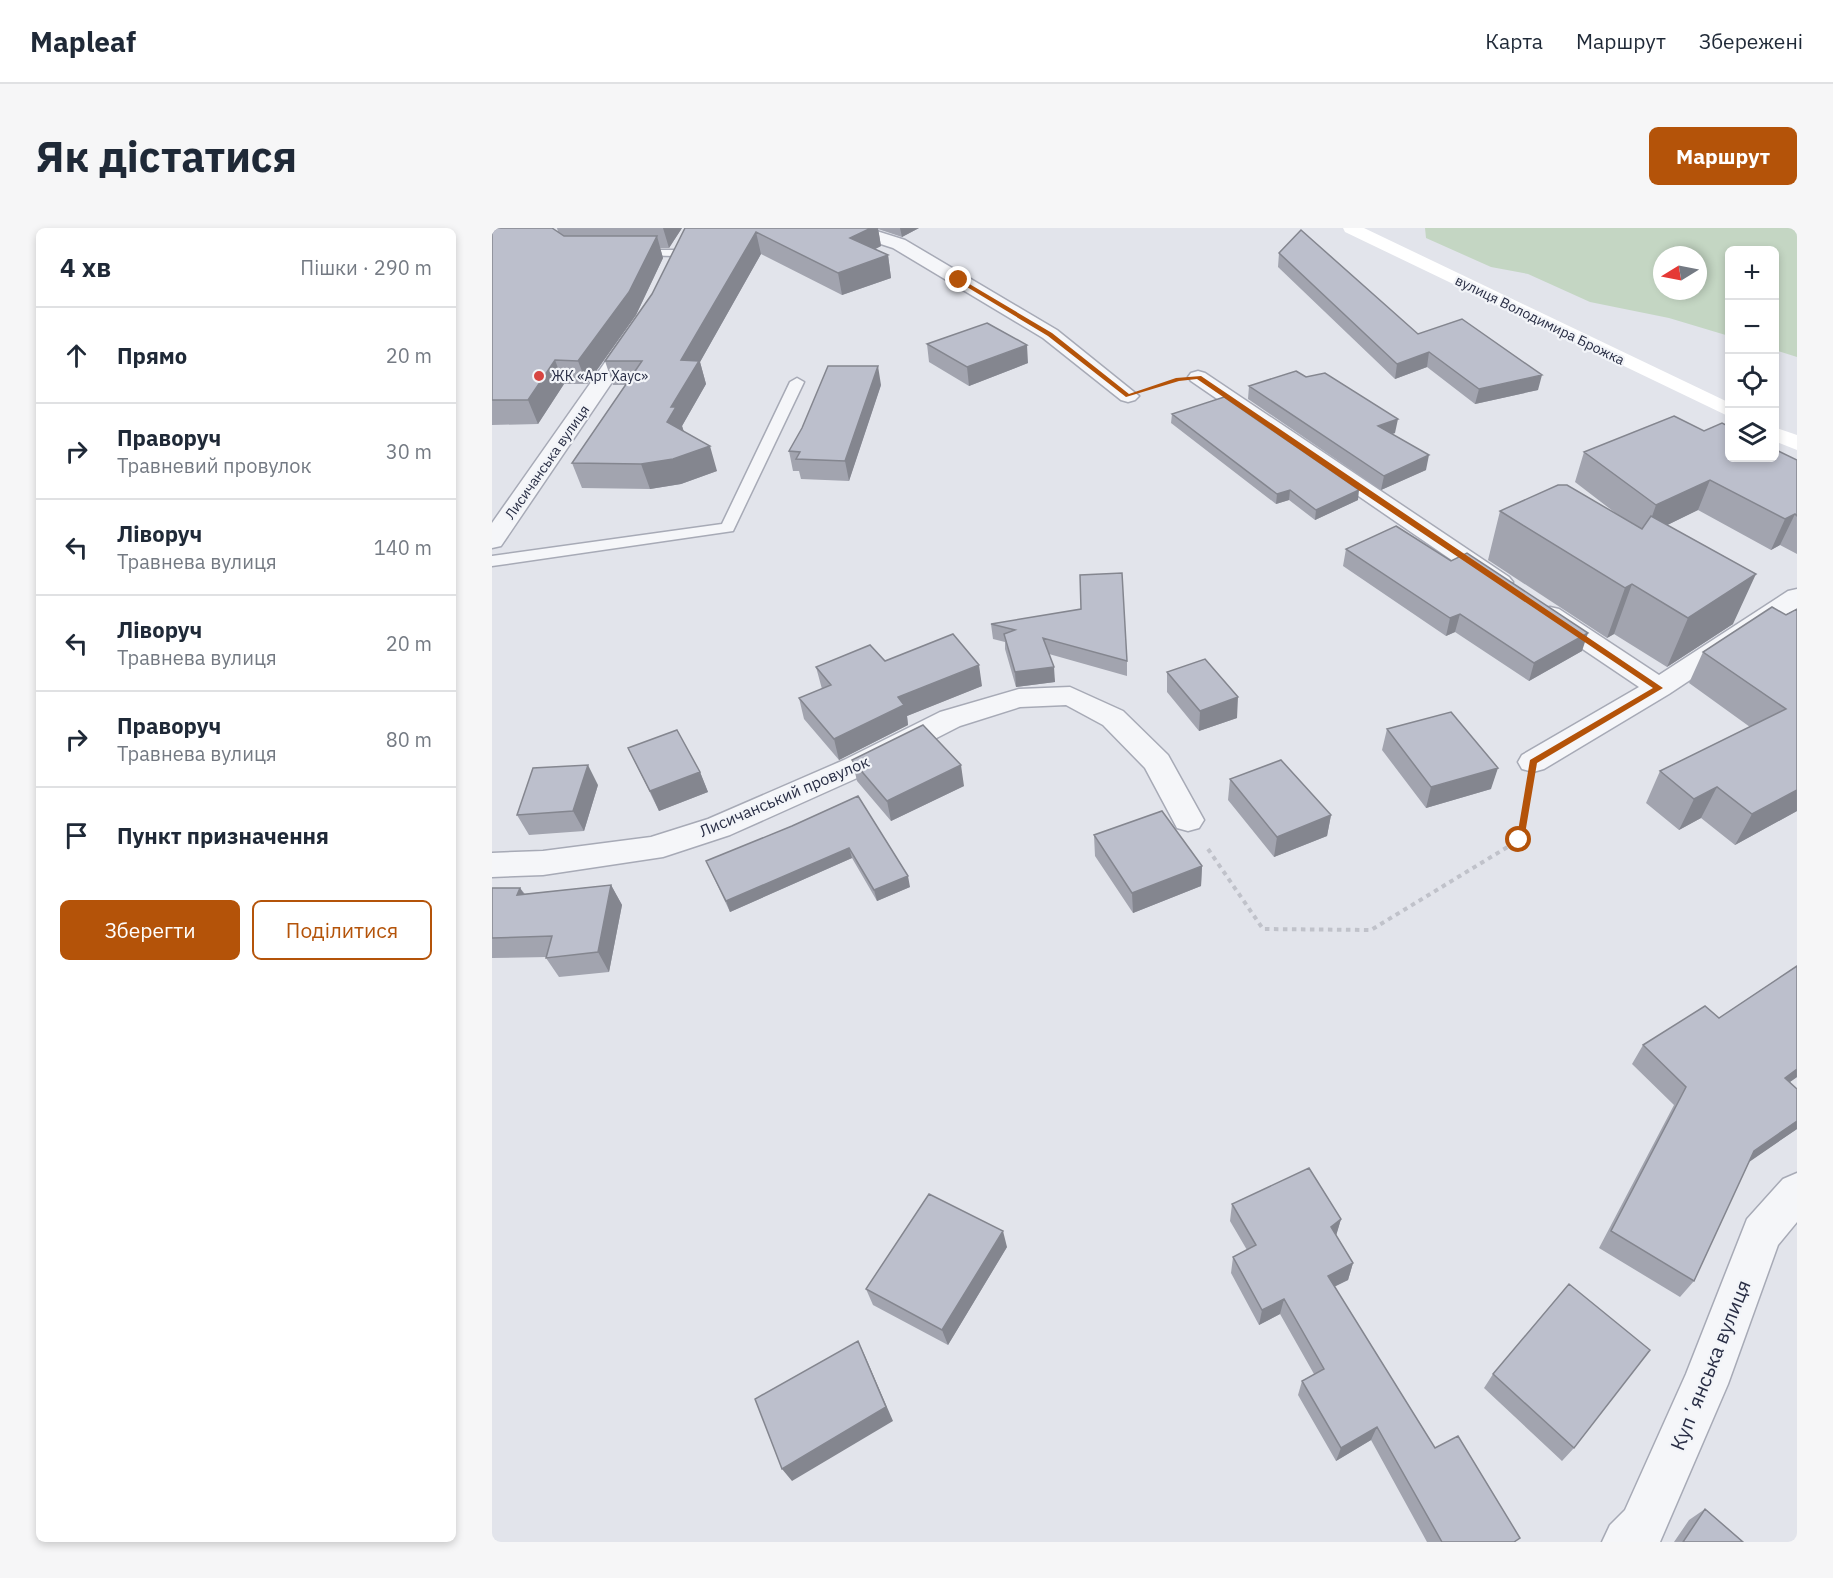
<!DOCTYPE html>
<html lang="uk">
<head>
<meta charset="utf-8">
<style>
  :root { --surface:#fff; --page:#f6f6f7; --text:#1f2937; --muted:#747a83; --line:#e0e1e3; --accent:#b45309 }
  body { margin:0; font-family:"IBM Plex Sans",sans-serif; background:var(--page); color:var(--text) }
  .controls { position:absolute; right:18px; top:18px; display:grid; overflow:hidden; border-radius:9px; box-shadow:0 3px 9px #0003 }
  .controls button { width:54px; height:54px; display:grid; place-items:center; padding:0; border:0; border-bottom:2px solid var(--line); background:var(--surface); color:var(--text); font:30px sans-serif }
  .compass { position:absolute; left:1161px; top:18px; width:54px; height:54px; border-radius:50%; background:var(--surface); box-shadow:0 3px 9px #0003; rotate:260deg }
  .stop { position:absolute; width:18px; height:18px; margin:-14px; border:4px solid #b45309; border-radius:50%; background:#fff }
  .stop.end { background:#b45309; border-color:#fff; box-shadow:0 2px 6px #0008 }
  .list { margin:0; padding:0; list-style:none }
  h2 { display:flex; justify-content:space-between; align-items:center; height:78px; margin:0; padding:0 24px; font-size:26px }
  h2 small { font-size:20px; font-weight:400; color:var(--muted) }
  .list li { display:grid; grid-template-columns:39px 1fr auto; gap:18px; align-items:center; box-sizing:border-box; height:96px; padding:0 24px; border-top:2px solid var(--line) }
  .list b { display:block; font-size:22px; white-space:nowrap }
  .list p { margin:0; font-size:20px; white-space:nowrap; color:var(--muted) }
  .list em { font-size:20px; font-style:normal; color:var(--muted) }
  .actions { display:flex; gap:12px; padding:18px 24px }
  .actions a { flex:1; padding:14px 0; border:2px solid var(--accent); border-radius:9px; text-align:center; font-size:21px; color:var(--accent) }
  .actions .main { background:var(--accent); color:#fff }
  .icon { flex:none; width:33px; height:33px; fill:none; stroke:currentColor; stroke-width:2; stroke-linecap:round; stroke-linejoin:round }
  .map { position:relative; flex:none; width:1305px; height:1314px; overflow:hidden; border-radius:9px }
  header { display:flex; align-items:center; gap:36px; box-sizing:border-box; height:84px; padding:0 30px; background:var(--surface); border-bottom:2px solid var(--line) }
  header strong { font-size:28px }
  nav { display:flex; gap:33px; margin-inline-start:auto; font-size:21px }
  .intro { display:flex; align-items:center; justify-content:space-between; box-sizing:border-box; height:144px; padding:0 36px }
  h1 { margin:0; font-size:42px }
  .button { padding:15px 27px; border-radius:9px; background:var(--accent); color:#fff; font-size:21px; font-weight:700 }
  main { display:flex; gap:36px; padding:0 36px }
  aside { flex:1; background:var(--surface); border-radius:9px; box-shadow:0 3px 9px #0003 }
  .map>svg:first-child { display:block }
</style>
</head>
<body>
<header>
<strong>Mapleaf</strong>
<nav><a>Карта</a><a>Маршрут</a><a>Збережені</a></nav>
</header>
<div class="intro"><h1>Як дістатися</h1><a class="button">Маршрут</a></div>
<main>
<aside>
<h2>4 хв<small>Пішки · 290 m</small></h2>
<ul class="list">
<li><svg class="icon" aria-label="ahead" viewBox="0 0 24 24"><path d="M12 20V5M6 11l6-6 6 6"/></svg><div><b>Прямо</b></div><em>20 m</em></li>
<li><svg class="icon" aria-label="right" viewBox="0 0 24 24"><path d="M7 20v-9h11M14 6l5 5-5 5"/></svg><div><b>Праворуч</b><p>Травневий провулок</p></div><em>30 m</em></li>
<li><svg class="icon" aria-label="left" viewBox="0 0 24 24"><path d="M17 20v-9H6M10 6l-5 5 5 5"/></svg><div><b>Ліворуч</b><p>Травнева вулиця</p></div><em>140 m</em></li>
<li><svg class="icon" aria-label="left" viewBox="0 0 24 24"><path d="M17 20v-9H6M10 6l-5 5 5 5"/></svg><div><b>Ліворуч</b><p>Травнева вулиця</p></div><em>20 m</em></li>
<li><svg class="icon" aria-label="right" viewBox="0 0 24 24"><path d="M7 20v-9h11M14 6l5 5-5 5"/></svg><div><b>Праворуч</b><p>Травнева вулиця</p></div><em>80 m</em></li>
<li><svg class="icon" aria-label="arrive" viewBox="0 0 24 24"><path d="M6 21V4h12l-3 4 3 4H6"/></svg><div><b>Пункт призначення</b></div></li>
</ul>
<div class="actions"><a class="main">Зберегти</a><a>Поділитися</a></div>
</aside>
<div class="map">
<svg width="1305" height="1314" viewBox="0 0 1305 1314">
  <rect width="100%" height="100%" fill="#e2e4eb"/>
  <path fill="#c4d6c3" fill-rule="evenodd" d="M933 0H1305V129L1283 122 1282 22H1238L1237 108 1177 90 1098 74 1036 46 999 39 934 10ZM1170 27H1206V63H1170Z"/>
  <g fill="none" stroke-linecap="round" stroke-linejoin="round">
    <g stroke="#a7aab6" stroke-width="3">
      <path id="service" d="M141 22H185L191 25 185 28 137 27 135 25Z
        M305 150 312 154 241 303 0 338V328L230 296 298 154Z"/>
    </g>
    <g stroke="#a7aab6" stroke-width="3">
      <path id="minor" d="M350 0H375L413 12 565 102 647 168 643 172 636 174 629 172 551 110 401 20 352 4Z
        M142 101 149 103 152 107 9 318 0 320V295L135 103Z
        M706 143 713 145 1017 349 1021 354 1017 359 1008 362 999 359 699 153 696 149 699 145Z
        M1305 361V381L1177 466 1052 541 1041 544 1030 541 1026 534 1030 527 1147 459 1049 393 1045 387 1049 381 1058 379 1067 381 1167 447 1296 363Z
        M578 459 631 483 676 527 712 592 707 600 696 603 685 600 653 540 611 497 574 477 528 479 468 498 374 546 238 607 171 629 51 647 0 649V625L51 623 159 609 216 591 352 532 448 484 527 461Z
        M1305 945V994L1286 1017 1236 1156 1168 1314H1110L1118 1297 1133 1282 1194 1146 1255 991 1291 951Z"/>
    </g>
    <path stroke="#c0c2ca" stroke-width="4" stroke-dasharray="4.5 4.5" stroke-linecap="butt" d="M716 621 771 701 879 702 1027 612 1035 567"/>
    <use href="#service" fill="#f5f6f9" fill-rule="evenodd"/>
    <use href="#minor" fill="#f5f6f9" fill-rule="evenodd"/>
    <path fill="#fff" fill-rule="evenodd" d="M851 0H872L1238 175V189L853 4Z
      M1282 199 1305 207V222L1282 213Z"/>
  </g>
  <path fill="#a2a4af" d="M0 0 66 4 65 0H190L177 20H168L171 30 144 87 95 156H72L46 196 0 197Z
    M193 0H427L410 9 386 1 389 18 383 21 396 27 399 50 350 67 269 26 208 134 214 156 190 198 192 204 225 243 189 256 158 261 90 260 80 235 134 157H121L113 133 160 66Z
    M787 25 926 106 1046 162 983 176 935 139 903 151 786 39Z
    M435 116 536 135 477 158 437 134Z
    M389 157 357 253 309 251 307 243H301L297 223Z
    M757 158 903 205 899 206 934 242 889 262 756 171Z
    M680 186 866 272 823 292 797 272 784 276 679 195Z
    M1212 203 1305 232V326L1288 317 1279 322 1206 282 1175 297 1241 396 1175 439 1122 406 1115 410 996 332 1008 283 1126 287 1083 254 1092 224Z
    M854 321 1090 423 1037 453 963 404 954 408 851 338Z
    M1305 381V583L1243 617 1209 590 1187 602 1154 575 1168 543 1258 499 1197 455 1211 424Z
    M499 396 635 433V448L557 426 563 454 524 459 513 421V414L501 411Z
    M393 433 490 458 415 488 416 497 347 532 312 491 307 470 330 461 324 439Z
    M675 444 745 490 707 503 675 464Z
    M895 501 999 561 934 580 890 522Z
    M136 520 208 544 216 564 167 583Z
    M360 532 472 558 399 593 365 553Z
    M738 551 839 587 835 608 782 629 736 572Z
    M106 557 92 603 37 607 25 587Z
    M366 568 418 659 385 673 360 630 238 684 214 633 300 598Z
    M602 607 710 638 709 658 641 685 603 628Z
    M119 657 130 677 117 744 67 749 54 730 55 729 0 730V660H28L33 666Z
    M1305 738V849L1298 854 1305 861V901L1256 934 1202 1053 1188 1069 1107 1020 1182 877 1140 836 1151 817 1227 790Z
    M740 976 849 991 844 1007 861 1035 856 1052 842 1059 943 1220 1024 1314H935L879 1212 844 1233 806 1167 810 1153 822 1146 788 1086 767 1097 739 1045 741 1029 755 1022 738 993Z
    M515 1019 456 1117 381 1077 374 1061Z
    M1001 1146 1082 1220 1070 1233 992 1160Z
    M1213 1281 1251 1314H1182L1197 1292Z"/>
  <path fill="#84868f" d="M171 0H190L177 20Z
    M379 0H386L389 18 362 32 358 10Z
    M408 0H427L410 9Z
    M264 4 269 26 208 134 214 156 190 198 192 204 175 194 179 179 189 132Z
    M165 8 171 30 144 87 95 156 86 133Z
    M396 27 399 50 350 67 346 45Z
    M535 117 536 135 477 158 475 139Z
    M937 124 935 139 903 151 905 136Z
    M63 132 72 156 46 196 36 172Z
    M386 138 389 157 357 253 353 233Z
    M1050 147 1046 162 983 176 987 161Z
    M906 191 903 205 883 212 886 198Z
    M218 218 225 243 189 256 158 261 149 236Z
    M937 227 934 242 889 262 892 248Z
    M1218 252 1206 282 1153 308 1164 277Z
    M798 262 797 272 784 276 785 266Z
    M867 262 866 272 823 292 824 282Z
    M1303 286 1288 317 1279 322 1293 291Z
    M1264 346 1241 396 1175 439 1196 390Z
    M1140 356 1122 406 1115 410 1133 360Z
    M968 386 963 404 954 408 958 390Z
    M1096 405 1090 423 1037 453 1042 435Z
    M487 437 490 458 415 488 416 497 347 532 342 511 406 469Z
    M562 439 563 454 524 459 523 444Z
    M746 469 745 490 707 503 708 483Z
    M96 537 106 557 92 603 81 583Z
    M469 537 472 558 399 593 395 573Z
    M1006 540 999 561 934 580 939 559Z
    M208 544 216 564 167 583 158 563Z
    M1225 559 1209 590 1187 602 1202 571Z
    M1305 562V583L1243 617 1260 586Z
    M839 587 835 608 782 629 785 609Z
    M357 620 360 630 238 684 234 673Z
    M710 638 709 658 641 685 640 665Z
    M416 648 418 659 385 673 382 662Z
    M119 657 130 677 117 744 106 724Z
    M28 660 41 680 25 667Z
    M1305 841V849L1278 868 1293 850Z
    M1305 893V901L1247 941 1262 923Z
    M849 991 844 1008 839 999Z
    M511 1003 515 1019 456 1117 450 1102Z
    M861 1035 856 1052 831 1064 836 1048Z
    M792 1071 788 1086 767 1097 770 1082Z
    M366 1113 373 1128 401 1193 300 1253 290 1241Z
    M885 1199 879 1212 844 1233 849 1220Z"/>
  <path fill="#bcbfcc" stroke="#84868f" stroke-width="1.5" d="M0 0H60L72 8H165L137 64 86 133 63 132 36 172H0Z
    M193 0H379L358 10 396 27 346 45 264 4 189 132 207 133 179 179H184L175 194 218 218 181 231 149 236 80 235 150 133H113L160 66Z
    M809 2 926 106 970 91 1050 147 987 161 937 124 905 136 787 25Z
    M495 95 535 117 475 139 435 116Z
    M336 138H386L353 233 304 231 308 224 297 223 310 200Z
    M804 143 814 149 833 145 906 191 886 198 937 227 892 248 757 158Z
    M732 169 867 262 824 282 798 262 785 266 680 186Z
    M1182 188 1212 203 1230 195 1238 199V230H1282V221L1305 232V288L1303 286 1293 291 1218 252 1164 277 1092 224Z
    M1066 257H1075L1150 301 1159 288 1264 346 1196 390 1140 356 1133 360 1008 283Z
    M904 298 959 333 975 325 1096 405 1042 435 968 386 958 390 854 321Z
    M630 345 635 433 551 410 562 439 523 444 512 406 523 402 499 396 589 381 588 347Z
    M1280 379 1294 387 1305 381V562L1260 586 1225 559 1202 571 1168 543 1294 481 1211 424Z
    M461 406 487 437 406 469 412 477 342 511 307 470 339 457 324 439 378 417 393 433Z
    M713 431 746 469 708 483 675 444Z
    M959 484 1006 540 939 559 895 501Z
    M431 497 469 537 395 573 360 532Z
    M185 502 208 544 158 563 136 520Z
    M789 532 839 587 785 609 738 551Z
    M96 537 81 583 25 587 41 540Z
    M366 568 416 648 382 662 357 620 234 673 214 633 300 598Z
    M670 583 710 638 640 665 602 607Z
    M119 657 106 724 54 730 60 708 0 710V660H28L25 667Z
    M1305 738V841L1293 850 1305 861V893L1262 923 1202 1053 1119 1003 1194 859 1151 817 1213 778 1227 790Z
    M817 940 849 991 839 999 861 1035 836 1048 943 1220 966 1208 1028 1310 1022 1314H950L885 1199 849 1220 810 1153 832 1141 792 1071 770 1082 741 1029 764 1017 740 976Z
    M437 966 511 1003 450 1102 374 1061Z
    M1077 1056 1158 1122 1082 1220 1001 1146Z
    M366 1113 394 1179 290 1241 263 1171Z
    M1213 1281 1251 1314H1191Z"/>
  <path fill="#b45309" d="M465 51H469L560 105 637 166 684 150 709 148 1171 460 1045 535 1032 612 1027 616 1024 615 1038 532 1161 460 859 257 705 151 687 153 634 169 556 108 465 53Z"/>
  <circle fill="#d74541" stroke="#f2f4f8" stroke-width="2" cx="47" cy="148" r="6"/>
  <g text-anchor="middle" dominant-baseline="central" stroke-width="4.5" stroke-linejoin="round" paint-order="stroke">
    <g font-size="14" fill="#292e45" stroke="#f2f4f8">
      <text transform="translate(1048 92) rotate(26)">вулиця Володимира Брожка</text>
      <text transform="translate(55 234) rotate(-55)">Лисичанська вулиця</text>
    </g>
    <g font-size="14" fill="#292e45" stroke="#f2f4f8" text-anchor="start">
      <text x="59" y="148">ЖК «Арт Хаус»</text>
    </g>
    <g font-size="16" fill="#292e45" stroke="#f2f4f8">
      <text transform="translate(292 568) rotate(-23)">Лисичанський провулок</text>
    </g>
    <g font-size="20" fill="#292e45" stroke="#f2f4f8">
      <text transform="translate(1218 1137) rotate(-68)">Купʼянська вулиця</text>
    </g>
  </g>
</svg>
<div class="controls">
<button>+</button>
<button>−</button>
<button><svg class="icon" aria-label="locate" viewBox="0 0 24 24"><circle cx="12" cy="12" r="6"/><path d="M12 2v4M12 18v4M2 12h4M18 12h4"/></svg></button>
<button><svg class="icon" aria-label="layers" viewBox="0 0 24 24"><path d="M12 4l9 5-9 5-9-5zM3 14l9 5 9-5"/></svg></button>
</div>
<svg class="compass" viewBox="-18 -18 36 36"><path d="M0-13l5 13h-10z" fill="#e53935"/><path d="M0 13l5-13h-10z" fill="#747a83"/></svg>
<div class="stop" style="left:1027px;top:612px"></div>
<div class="stop end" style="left:467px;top:52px"></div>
</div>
</main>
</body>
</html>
